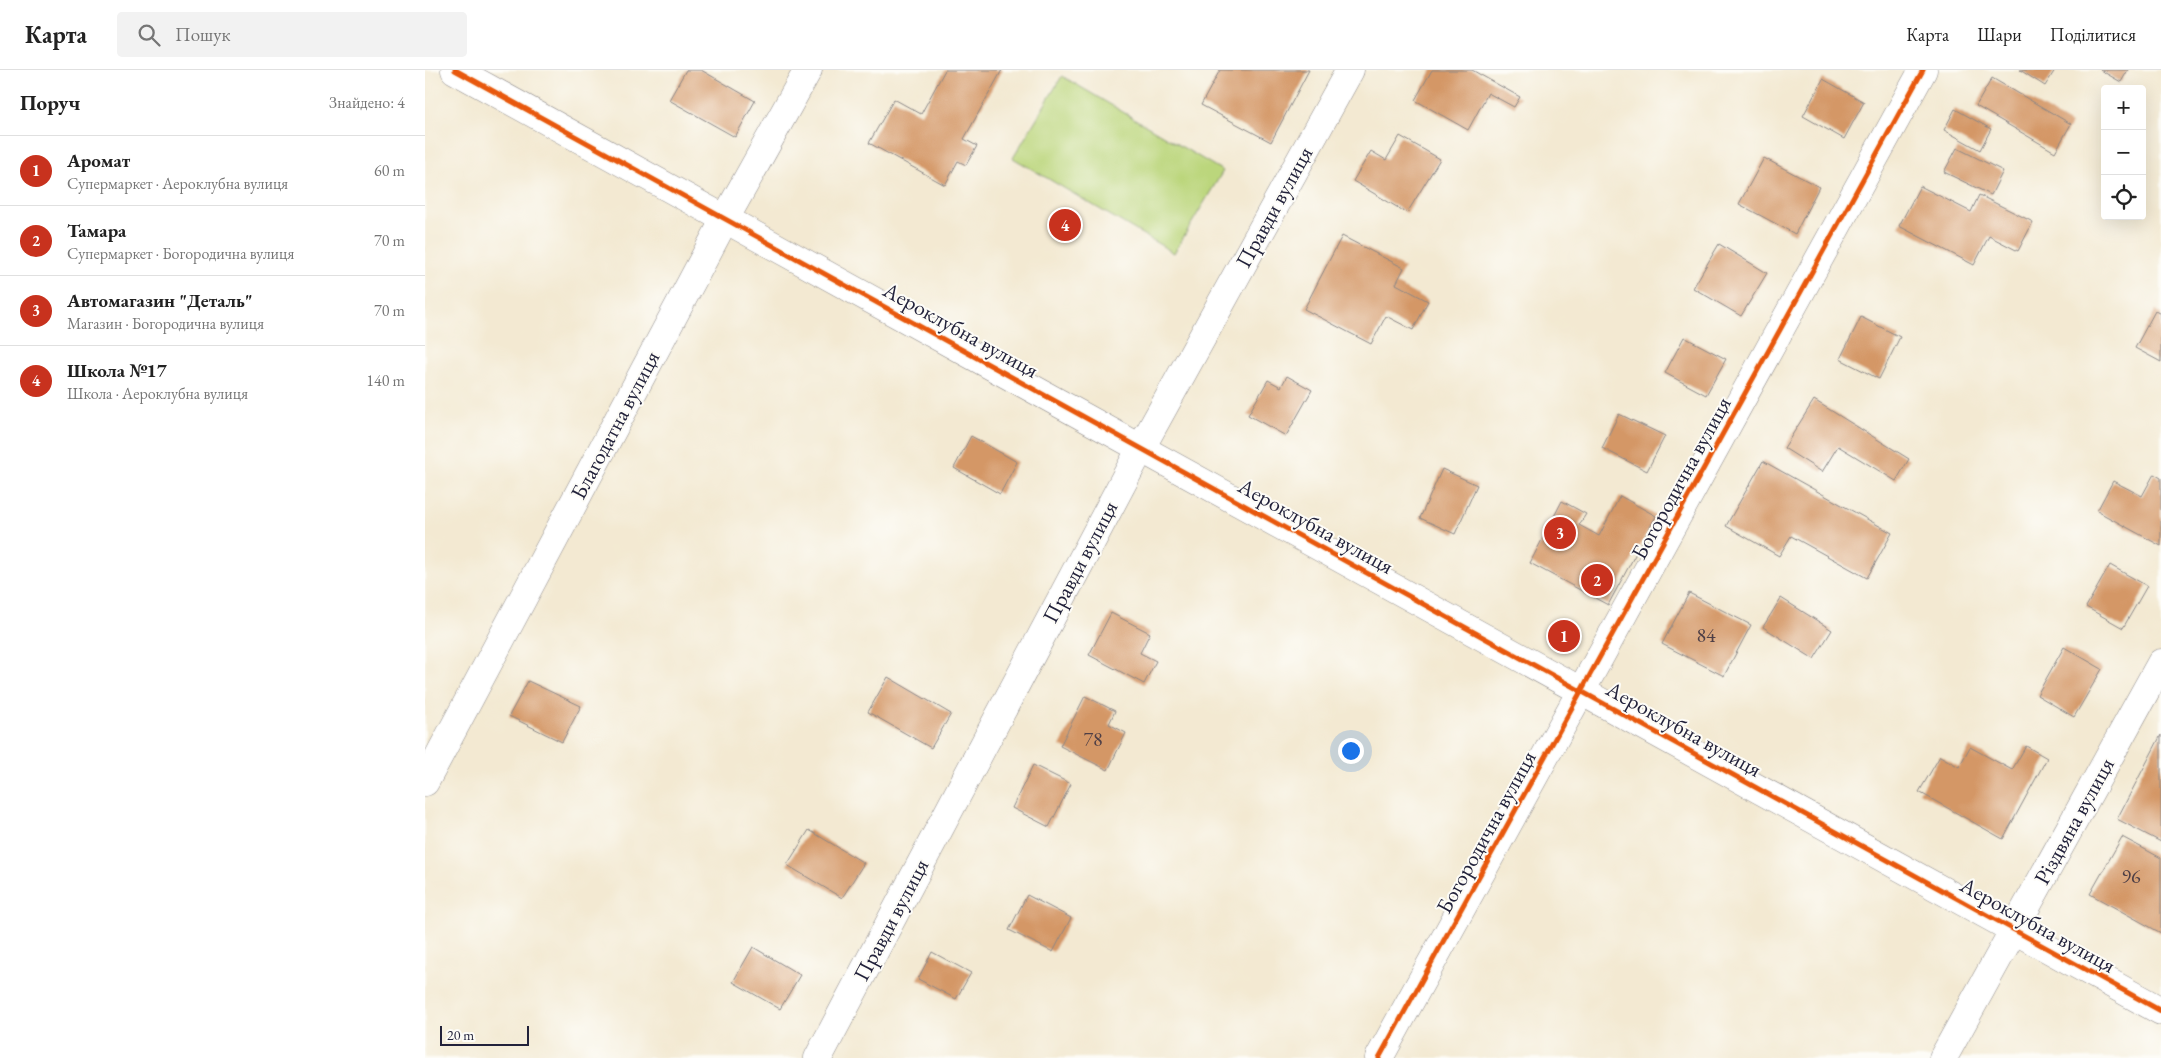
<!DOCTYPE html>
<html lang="uk">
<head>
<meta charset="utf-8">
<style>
  :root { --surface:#fff; --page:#f2f2f2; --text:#222; --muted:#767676; --line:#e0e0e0; --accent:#c8321e }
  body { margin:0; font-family:"EB Garamond",serif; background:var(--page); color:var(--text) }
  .controls { position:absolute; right:15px; top:15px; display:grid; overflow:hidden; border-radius:5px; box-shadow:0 5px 20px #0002 }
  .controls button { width:45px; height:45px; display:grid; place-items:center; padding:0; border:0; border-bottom:1px solid var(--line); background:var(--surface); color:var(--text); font:25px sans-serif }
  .scale { position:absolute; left:15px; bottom:12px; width:89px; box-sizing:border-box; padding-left:5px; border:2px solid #22223b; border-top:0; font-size:14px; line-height:18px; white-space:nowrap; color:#22223b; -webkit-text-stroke:4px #fdfcf7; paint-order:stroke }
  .you { position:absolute; left:925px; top:680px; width:18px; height:18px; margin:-12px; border:4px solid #fff; border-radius:50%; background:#1a73e8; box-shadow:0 0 0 8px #1a73e833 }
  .badge { display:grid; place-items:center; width:32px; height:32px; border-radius:50%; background:var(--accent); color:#fff; font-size:16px; font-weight:700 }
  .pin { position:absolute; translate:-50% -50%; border:2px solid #fff; box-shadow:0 1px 5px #0006 }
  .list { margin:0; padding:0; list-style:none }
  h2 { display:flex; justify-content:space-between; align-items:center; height:65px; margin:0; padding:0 20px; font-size:21px }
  h2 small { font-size:16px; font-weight:400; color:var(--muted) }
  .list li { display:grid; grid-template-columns:32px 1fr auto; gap:15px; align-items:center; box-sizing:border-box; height:70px; padding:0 20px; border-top:1px solid var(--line) }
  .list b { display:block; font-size:19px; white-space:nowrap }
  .list p { margin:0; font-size:16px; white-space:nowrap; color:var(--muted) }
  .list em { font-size:16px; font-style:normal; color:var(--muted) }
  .icon { flex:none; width:28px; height:28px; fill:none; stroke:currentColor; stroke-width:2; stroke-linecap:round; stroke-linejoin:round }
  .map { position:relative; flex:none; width:1736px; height:988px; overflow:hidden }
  header { display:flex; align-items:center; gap:30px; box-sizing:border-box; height:70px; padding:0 25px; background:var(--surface); border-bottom:1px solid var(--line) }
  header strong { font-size:24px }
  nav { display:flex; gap:28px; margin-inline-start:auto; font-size:18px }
  .search { width:350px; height:45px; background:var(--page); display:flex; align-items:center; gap:12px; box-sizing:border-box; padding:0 18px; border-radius:5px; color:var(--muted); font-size:19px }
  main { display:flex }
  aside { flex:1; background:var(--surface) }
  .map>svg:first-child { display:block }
</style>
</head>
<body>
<header>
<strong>Карта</strong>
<div class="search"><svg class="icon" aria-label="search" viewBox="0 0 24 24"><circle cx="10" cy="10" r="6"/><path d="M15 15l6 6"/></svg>Пошук</div>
<nav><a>Карта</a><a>Шари</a><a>Поділитися</a></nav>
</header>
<main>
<aside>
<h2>Поруч<small>Знайдено: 4</small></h2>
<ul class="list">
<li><span class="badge">1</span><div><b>Аромат</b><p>Супермаркет · Аероклубна вулиця</p></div><em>60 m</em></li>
<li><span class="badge">2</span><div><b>Тамара</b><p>Супермаркет · Богородична вулиця</p></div><em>70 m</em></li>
<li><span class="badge">3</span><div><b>Автомагазин &quot;Деталь&quot;</b><p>Магазин · Богородична вулиця</p></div><em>70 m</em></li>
<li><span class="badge">4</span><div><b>Школа №17</b><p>Школа · Аероклубна вулиця</p></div><em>140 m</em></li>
</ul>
</aside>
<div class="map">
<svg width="1736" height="988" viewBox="0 0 1736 988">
  <rect width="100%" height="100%" fill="#fdfcf7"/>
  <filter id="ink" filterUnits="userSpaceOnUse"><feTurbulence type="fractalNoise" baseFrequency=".02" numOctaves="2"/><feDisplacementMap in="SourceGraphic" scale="10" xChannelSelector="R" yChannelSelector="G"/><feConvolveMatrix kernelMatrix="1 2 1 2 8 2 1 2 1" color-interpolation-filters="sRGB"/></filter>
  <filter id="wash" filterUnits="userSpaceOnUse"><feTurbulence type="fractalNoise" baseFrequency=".0096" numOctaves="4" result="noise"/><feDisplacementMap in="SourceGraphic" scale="20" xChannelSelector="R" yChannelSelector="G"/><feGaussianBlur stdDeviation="1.12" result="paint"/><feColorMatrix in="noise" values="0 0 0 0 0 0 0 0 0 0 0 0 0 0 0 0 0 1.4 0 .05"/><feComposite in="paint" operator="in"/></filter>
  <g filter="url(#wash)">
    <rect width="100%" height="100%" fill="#f3e9d2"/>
    <path fill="#bbd67c" stroke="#6e7c5c" d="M637 6 798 101 749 183 588 88Z"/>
    <g id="blocks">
      <path fill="#d49766" d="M261 0H276L330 31 310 67 244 30Z
        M520 0H577L539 69 552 76 541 95 533 91 520 115 444 73 469 29 496 44Z
        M795 0H884L846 72 776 35Z
        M1007 0H1047L1095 27 1089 37 1063 23 1043 60 990 30Z
        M1595 0H1630L1620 16Z
        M1675 0H1703L1696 12Z
        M1567 8 1646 54 1630 82 1551 36Z
        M1398 9 1439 32 1419 69 1378 46Z
        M1530 39 1566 59 1555 80 1519 60Z
        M975 66 1015 89 982 143 928 111 946 81 961 90Z
        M1532 78 1578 101 1566 125 1519 102Z
        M1339 88 1394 117 1370 164 1314 134Z
        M1495 116 1546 142 1554 125 1608 152 1593 181 1564 166 1549 195 1474 156Z
        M917 166 979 198 971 214 1003 231 988 260 961 246 946 274 879 239Z
        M1294 174 1342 203 1316 246 1268 218Z
        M1730 241 1736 244V292L1710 278Z
        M1436 247 1475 267 1454 309 1415 289Z
        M1259 267 1301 289 1281 325 1240 303Z
        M862 306 887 320 861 366 823 345 843 310 856 317Z
        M1389 330 1484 389 1471 411 1413 376 1397 402 1359 378Z
        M1194 344 1240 366 1222 401 1177 378Z
        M546 366 592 392 575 424 529 398Z
        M1338 391 1467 463 1442 508 1366 466 1354 486 1301 456Z
        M1017 399 1052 415 1030 464 995 448Z
        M1729 404 1736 408V476L1672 441 1688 411 1717 426Z
        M1195 426 1231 446 1183 535 1105 493 1137 431 1161 444 1154 455 1174 466Z
        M1685 495 1722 516 1698 558 1661 537Z
        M1264 523 1326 555 1299 606 1237 574Z
        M1356 528 1407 560 1389 589 1338 557Z
        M686 543 725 563 715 583 731 591 719 614 664 585Z
        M1639 577 1677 599 1649 647 1612 625Z
        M463 607 526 644 506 678 443 642Z
        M103 611 156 636 137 672 84 646Z
        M660 626 690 641 684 654 701 663 683 700 635 676Z
        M1736 665V772L1692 749Z
        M1601 676 1622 688 1578 769 1494 722 1515 686 1534 697 1545 677 1587 700Z
        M608 695 646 714 624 757 587 738Z
        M384 760 439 793 417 828 362 795Z
        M1697 767 1736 788V863L1665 824Z
        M602 825 646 848 628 882 584 860Z
        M328 877 375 905 355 939 308 912Z
        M507 882 546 903 531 929 493 909Z"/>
    </g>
  </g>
  <g filter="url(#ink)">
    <use href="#blocks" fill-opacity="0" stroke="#8a8686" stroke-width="1"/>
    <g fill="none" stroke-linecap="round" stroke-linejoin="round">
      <g stroke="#8a8686" stroke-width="29">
        <path id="minor" d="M0 712 300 149 383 0
          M393 988 716 378 925 0
          M954 988 1498 0
          M1518 988 1736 593"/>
      </g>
      <g stroke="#8a8686" stroke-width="29">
        <path id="tertiary" d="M30 0 1736 941"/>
      </g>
      <use href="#minor" stroke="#fff" stroke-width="28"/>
      <use href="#tertiary" stroke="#fff" stroke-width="28"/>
      <g stroke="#fdfcf7" stroke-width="8">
        <path id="cycleway" d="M30 0 1736 941
          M954 988 1498 0"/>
      </g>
      <use href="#cycleway" stroke="#e8590c" stroke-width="5"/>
    </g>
  </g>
  <g text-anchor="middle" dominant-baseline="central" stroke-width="4" stroke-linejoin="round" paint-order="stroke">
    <g font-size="20" fill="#4e3f46">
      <text x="1281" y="565">84</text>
      <text x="668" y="669">78</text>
      <text x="1706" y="806">96</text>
    </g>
    <g font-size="22" fill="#22223b" stroke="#fdfcf7">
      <text transform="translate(849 137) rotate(-61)">Правди вулиця</text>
      <text transform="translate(536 260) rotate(29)">Аероклубна вулиця</text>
      <text transform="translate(190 355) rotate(-62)">Благодатна вулиця</text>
      <text transform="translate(1256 408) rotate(-61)">Богородична вулиця</text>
      <text transform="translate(891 456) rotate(29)">Аероклубна вулиця</text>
      <text transform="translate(655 492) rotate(-62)">Правди вулиця</text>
      <text transform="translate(1259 659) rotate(29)">Аероклубна вулиця</text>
      <text transform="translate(1649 751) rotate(-61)">Різдвяна вулиця</text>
      <text transform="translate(1061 762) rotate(-61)">Богородична вулиця</text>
      <text transform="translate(466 850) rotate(-62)">Правди вулиця</text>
      <text transform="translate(1613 855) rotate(29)">Аероклубна вулиця</text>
    </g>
  </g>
</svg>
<div class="controls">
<button>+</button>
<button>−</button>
<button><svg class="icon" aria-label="locate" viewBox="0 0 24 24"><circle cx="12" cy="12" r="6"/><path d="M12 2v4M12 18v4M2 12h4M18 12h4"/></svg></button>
</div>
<div class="scale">20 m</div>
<div class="you"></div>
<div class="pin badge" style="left:1139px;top:566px">1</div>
<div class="pin badge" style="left:1172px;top:510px">2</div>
<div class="pin badge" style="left:1135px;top:463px">3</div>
<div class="pin badge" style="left:640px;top:155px">4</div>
</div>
</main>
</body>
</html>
